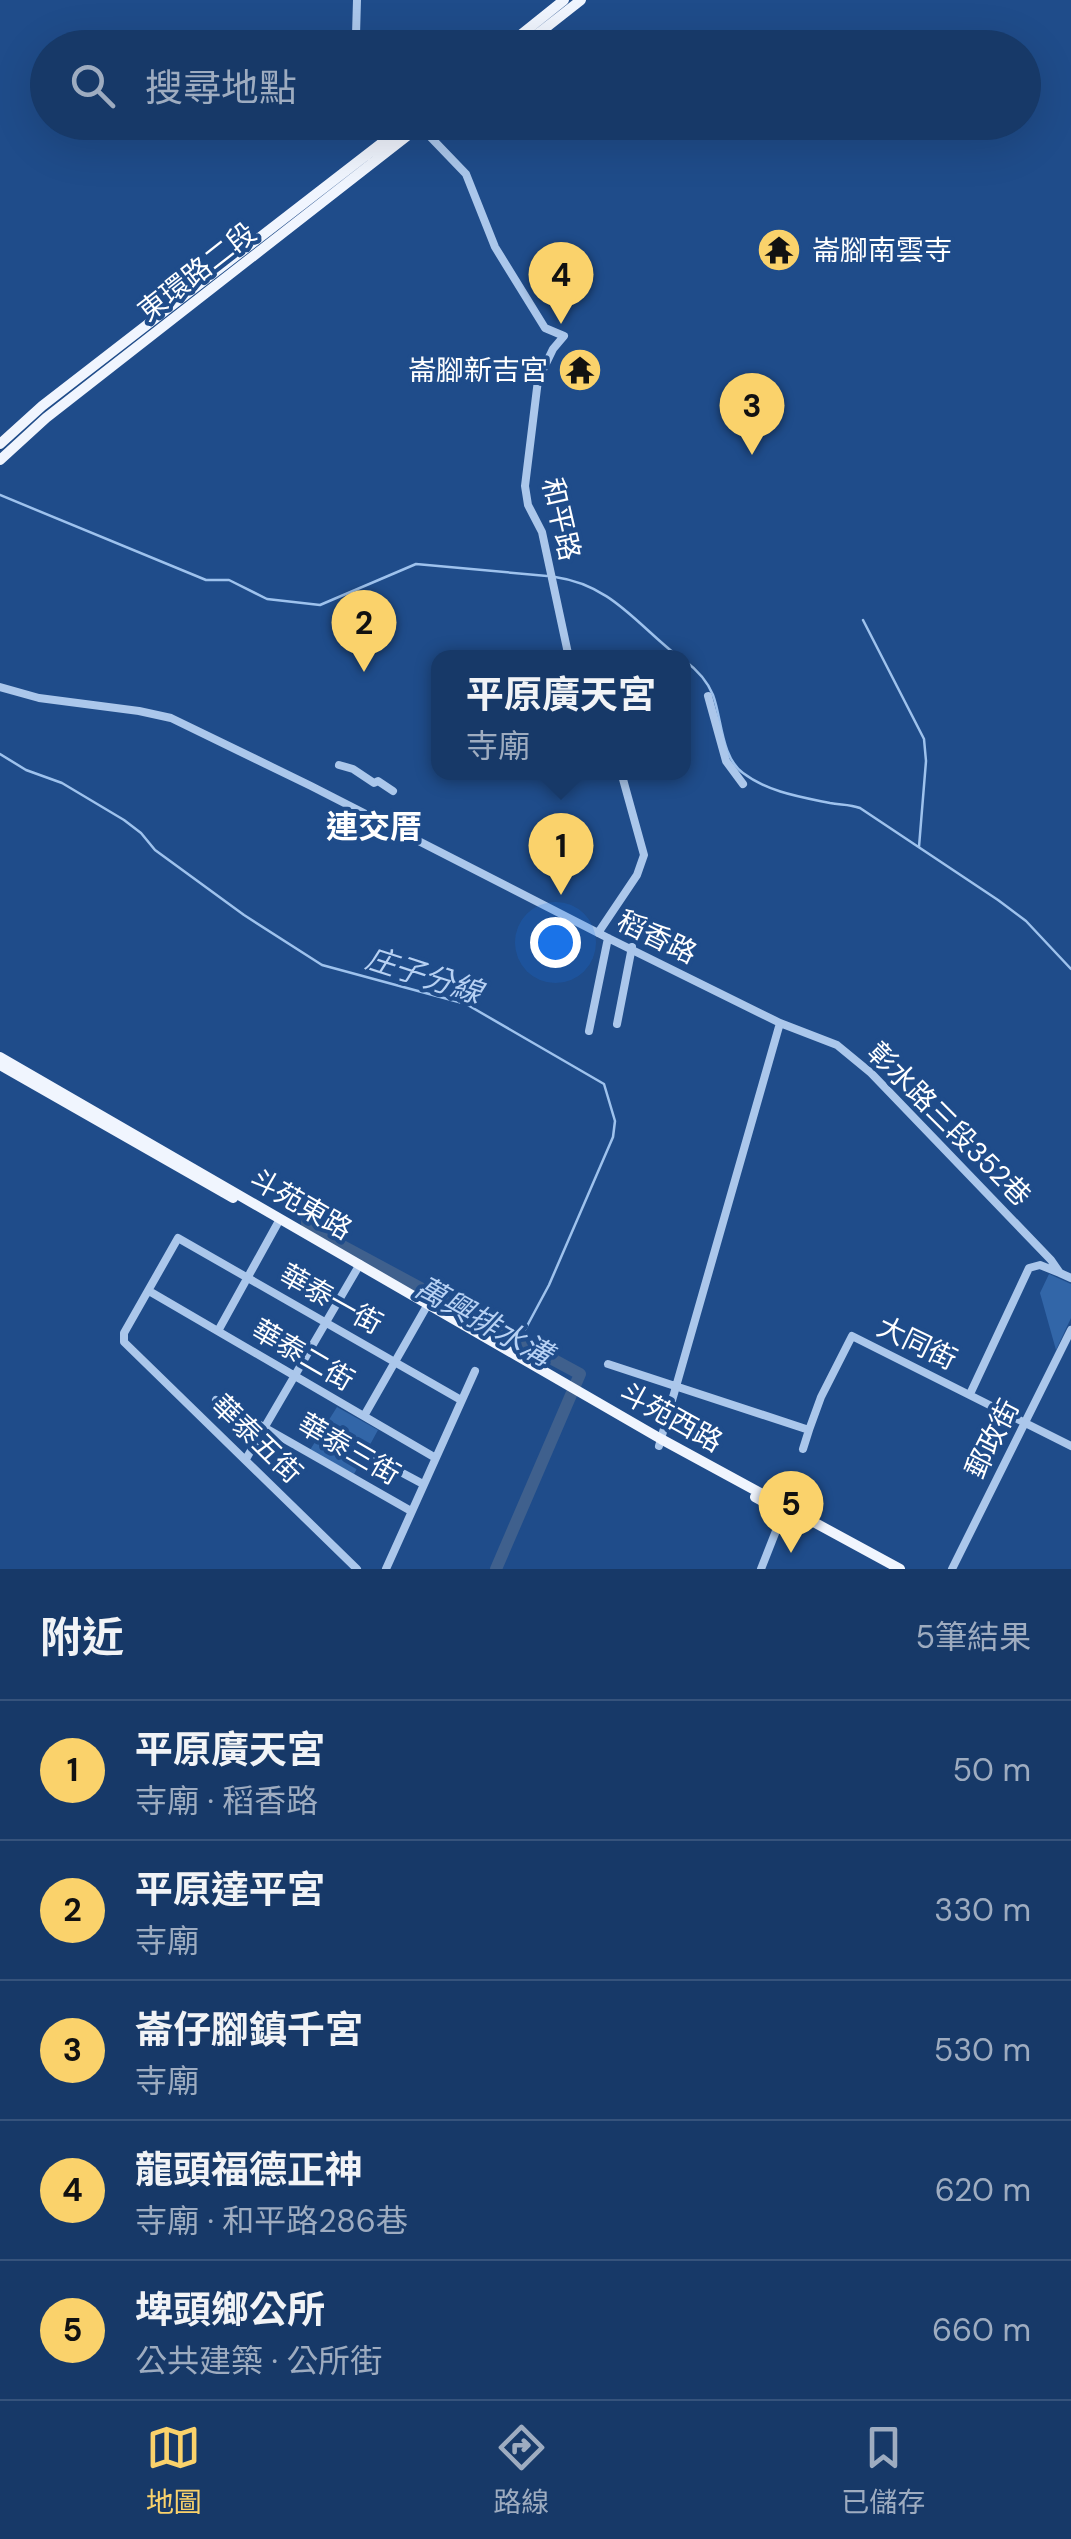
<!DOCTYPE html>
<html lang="zh-TW">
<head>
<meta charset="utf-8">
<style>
  :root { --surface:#173968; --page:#244471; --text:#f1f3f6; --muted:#9eacc0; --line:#36537c; --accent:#fad26b }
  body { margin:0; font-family:"DM Sans","Noto Sans TC",sans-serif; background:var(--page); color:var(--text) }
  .you { position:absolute; left:555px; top:942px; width:35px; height:35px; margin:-25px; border:8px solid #fff; border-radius:50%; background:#1a73e8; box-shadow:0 0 0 15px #1a73e833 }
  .badge { display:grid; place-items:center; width:65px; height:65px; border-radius:50%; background:var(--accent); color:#111; font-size:32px; font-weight:700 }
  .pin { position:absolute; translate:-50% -82px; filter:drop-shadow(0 2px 5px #0008) }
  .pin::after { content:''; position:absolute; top:52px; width:35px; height:30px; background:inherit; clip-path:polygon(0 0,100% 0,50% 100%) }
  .popup { position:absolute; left:431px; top:650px; width:260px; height:130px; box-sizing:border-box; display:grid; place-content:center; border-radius:20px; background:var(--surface); filter:drop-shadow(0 2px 8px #0005); font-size:32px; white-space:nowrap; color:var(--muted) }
  .popup b { font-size:38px; color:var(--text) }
  .popup::after { content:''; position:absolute; left:50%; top:100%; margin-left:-20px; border:20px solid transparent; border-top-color:var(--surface) }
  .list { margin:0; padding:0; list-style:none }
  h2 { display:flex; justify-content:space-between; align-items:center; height:130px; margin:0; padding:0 40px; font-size:42px }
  h2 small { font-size:32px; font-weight:400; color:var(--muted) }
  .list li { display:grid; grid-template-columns:65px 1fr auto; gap:30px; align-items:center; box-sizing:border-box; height:140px; padding:0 40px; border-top:2px solid var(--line) }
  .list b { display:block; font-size:38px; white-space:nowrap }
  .list p { margin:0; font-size:32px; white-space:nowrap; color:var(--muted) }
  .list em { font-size:32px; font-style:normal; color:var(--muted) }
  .icon { flex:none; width:55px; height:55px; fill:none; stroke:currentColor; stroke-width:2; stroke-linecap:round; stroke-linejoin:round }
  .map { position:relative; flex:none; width:1071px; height:1569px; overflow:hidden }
  .search { position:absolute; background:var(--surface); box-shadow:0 10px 40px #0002; left:30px; right:30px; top:30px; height:110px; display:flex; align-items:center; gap:25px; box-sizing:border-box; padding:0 35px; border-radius:55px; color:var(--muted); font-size:38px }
  .sheet { height:830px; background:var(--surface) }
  nav { display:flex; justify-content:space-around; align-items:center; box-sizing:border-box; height:140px; border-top:2px solid var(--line); background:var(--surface); font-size:28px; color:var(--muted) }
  nav a { display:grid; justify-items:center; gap:5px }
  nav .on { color:var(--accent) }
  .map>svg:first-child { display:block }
</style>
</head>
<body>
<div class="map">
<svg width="1071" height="1569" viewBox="0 0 1071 1569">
  <rect width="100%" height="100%" fill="#1f4c8a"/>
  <path fill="#3266a8" d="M1049 1274 1071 1284V1318L1056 1350 1040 1293Z
    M337 1407 378 1430 354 1474 310 1450Z"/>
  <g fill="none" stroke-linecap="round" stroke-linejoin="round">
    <path stroke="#9ec2ed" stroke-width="2.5" d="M0 495 206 580H229L267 599 320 605 416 564 547 576
      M555 577C612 585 637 625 680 658
      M863 620 924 739 926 761 919 847
      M684 660C696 669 707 680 713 695 722 719 721 757 743 773 768 792 801 797 830 803 841 805 850 804 860 808L998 900 1026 921 1071 969
      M0 754 26 770 62 783 124 820 141 833 155 850 244 915 322 965 466 1004 604 1084 615 1121 613 1137 549 1285 519 1341"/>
    <path stroke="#3f608d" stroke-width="12" d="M307 1223 324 1236 580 1374 496 1569"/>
    <path stroke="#abc7eb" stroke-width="8" d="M357 0 356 35 360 48
      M416 122 466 174 495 247 545 328 564 336 553 349 538 380 525 486 528 505 542 532 569 658
      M0 687 39 698 139 711 171 718 311 786 608 938 780 1023 837 1045 871 1073 1051 1260 1060 1273 1071 1278
      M708 696 726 761 743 784
      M339 765 353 769 374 783 378 781 393 791
      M598 933 637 875 644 855 621 772
      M617 1024 632 947
      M589 1031 608 938
      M149 1291 434 1457
      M218 1331 280 1219
      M608 1364 809 1430 821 1397 852 1336 1071 1446
      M970 1394 1029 1268 1040 1265 1060 1273
      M216 1400 411 1511
      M364 1416 428 1304
      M659 1446 780 1023
      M803 1449 809 1430
      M365 1453 423 1484
      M246 1459 360 1264
      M357 1569 124 1342V1333L178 1238 461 1400
      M386 1569 475 1371
      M761 1569 785 1508
      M952 1569 1071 1330"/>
    <path stroke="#f0f5fe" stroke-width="10" d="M504 48 564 0
      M520 48 581 0
      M0 444 42 406 409 122
      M0 460 46 418 425 122
      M0 1057 661 1439 900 1569
      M0 1065 233 1198
      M755 1497 793 1518"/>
  </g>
  <defs>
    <g id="temple-disc" transform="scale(2.25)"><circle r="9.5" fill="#fad26b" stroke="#1f4c8a"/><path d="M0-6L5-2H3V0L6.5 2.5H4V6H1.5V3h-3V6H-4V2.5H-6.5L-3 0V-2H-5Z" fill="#111"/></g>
  </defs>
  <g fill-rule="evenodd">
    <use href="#temple-disc" x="779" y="250"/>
    <use href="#temple-disc" x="580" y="370"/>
  </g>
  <g text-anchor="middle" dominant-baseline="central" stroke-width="8" stroke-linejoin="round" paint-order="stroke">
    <g font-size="28" fill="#fff" stroke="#1f4c8a" text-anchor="start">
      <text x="812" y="250">崙腳南雲寺</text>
      <text x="548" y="370" text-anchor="end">崙腳新吉宮</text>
    </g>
    <g font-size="28" fill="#fff" stroke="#1f4c8a">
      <text transform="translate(197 272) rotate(-38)">東環路二段</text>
      <text transform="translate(561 519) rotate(77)">和平路</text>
      <text transform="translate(657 937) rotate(26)">稻香路</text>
      <text transform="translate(949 1124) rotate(45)">彰水路三段352巷</text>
      <text transform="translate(301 1204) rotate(30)">斗苑東路</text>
      <text transform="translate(331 1299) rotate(29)">華泰一街</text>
      <text transform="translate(917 1343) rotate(26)">大同街</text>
      <text transform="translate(303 1355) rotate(30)">華泰二街</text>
      <text transform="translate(671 1417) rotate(29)">斗苑西路</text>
      <text transform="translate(257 1439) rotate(44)">華泰五街</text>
      <text transform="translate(992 1439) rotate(-63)">郵政街</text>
      <text transform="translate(349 1449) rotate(30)">華泰三街</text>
    </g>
    <g font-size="30" font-style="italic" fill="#b7d1f3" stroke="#1f4c8a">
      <text transform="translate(424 975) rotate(18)">庄子分線</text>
      <text transform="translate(484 1321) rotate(29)">萬興排水溝</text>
    </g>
    <g font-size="32" font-weight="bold" fill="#fff" stroke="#1f4c8a">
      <text x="374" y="827">連交厝</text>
    </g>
  </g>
</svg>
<div class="you"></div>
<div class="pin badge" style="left:561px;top:895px">1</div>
<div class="popup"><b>平原廣天宮</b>寺廟</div>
<div class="pin badge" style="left:364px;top:672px">2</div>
<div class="pin badge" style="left:752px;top:455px">3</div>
<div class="pin badge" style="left:561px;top:324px">4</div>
<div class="pin badge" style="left:791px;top:1553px">5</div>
<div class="search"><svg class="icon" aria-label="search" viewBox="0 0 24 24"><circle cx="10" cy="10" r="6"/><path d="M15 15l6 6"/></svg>搜尋地點</div>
</div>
<section class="sheet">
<h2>附近<small>5筆結果</small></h2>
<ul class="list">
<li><span class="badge">1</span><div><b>平原廣天宮</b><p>寺廟 · 稻香路</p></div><em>50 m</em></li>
<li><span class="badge">2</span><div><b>平原達平宮</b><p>寺廟</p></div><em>330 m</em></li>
<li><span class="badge">3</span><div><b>崙仔腳鎮千宮</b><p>寺廟</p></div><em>530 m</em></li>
<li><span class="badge">4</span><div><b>龍頭福德正神</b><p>寺廟 · 和平路286巷</p></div><em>620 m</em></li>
<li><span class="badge">5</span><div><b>埤頭鄉公所</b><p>公共建築 · 公所街</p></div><em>660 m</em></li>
</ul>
</section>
<nav>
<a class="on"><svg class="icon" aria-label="map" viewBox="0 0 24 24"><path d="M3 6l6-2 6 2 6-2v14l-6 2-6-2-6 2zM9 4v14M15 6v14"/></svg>地圖</a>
<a><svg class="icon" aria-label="directions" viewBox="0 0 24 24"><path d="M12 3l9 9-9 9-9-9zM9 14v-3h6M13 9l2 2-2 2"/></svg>路線</a>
<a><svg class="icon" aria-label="saved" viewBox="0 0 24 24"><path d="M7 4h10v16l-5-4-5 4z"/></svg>已儲存</a>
</nav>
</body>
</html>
